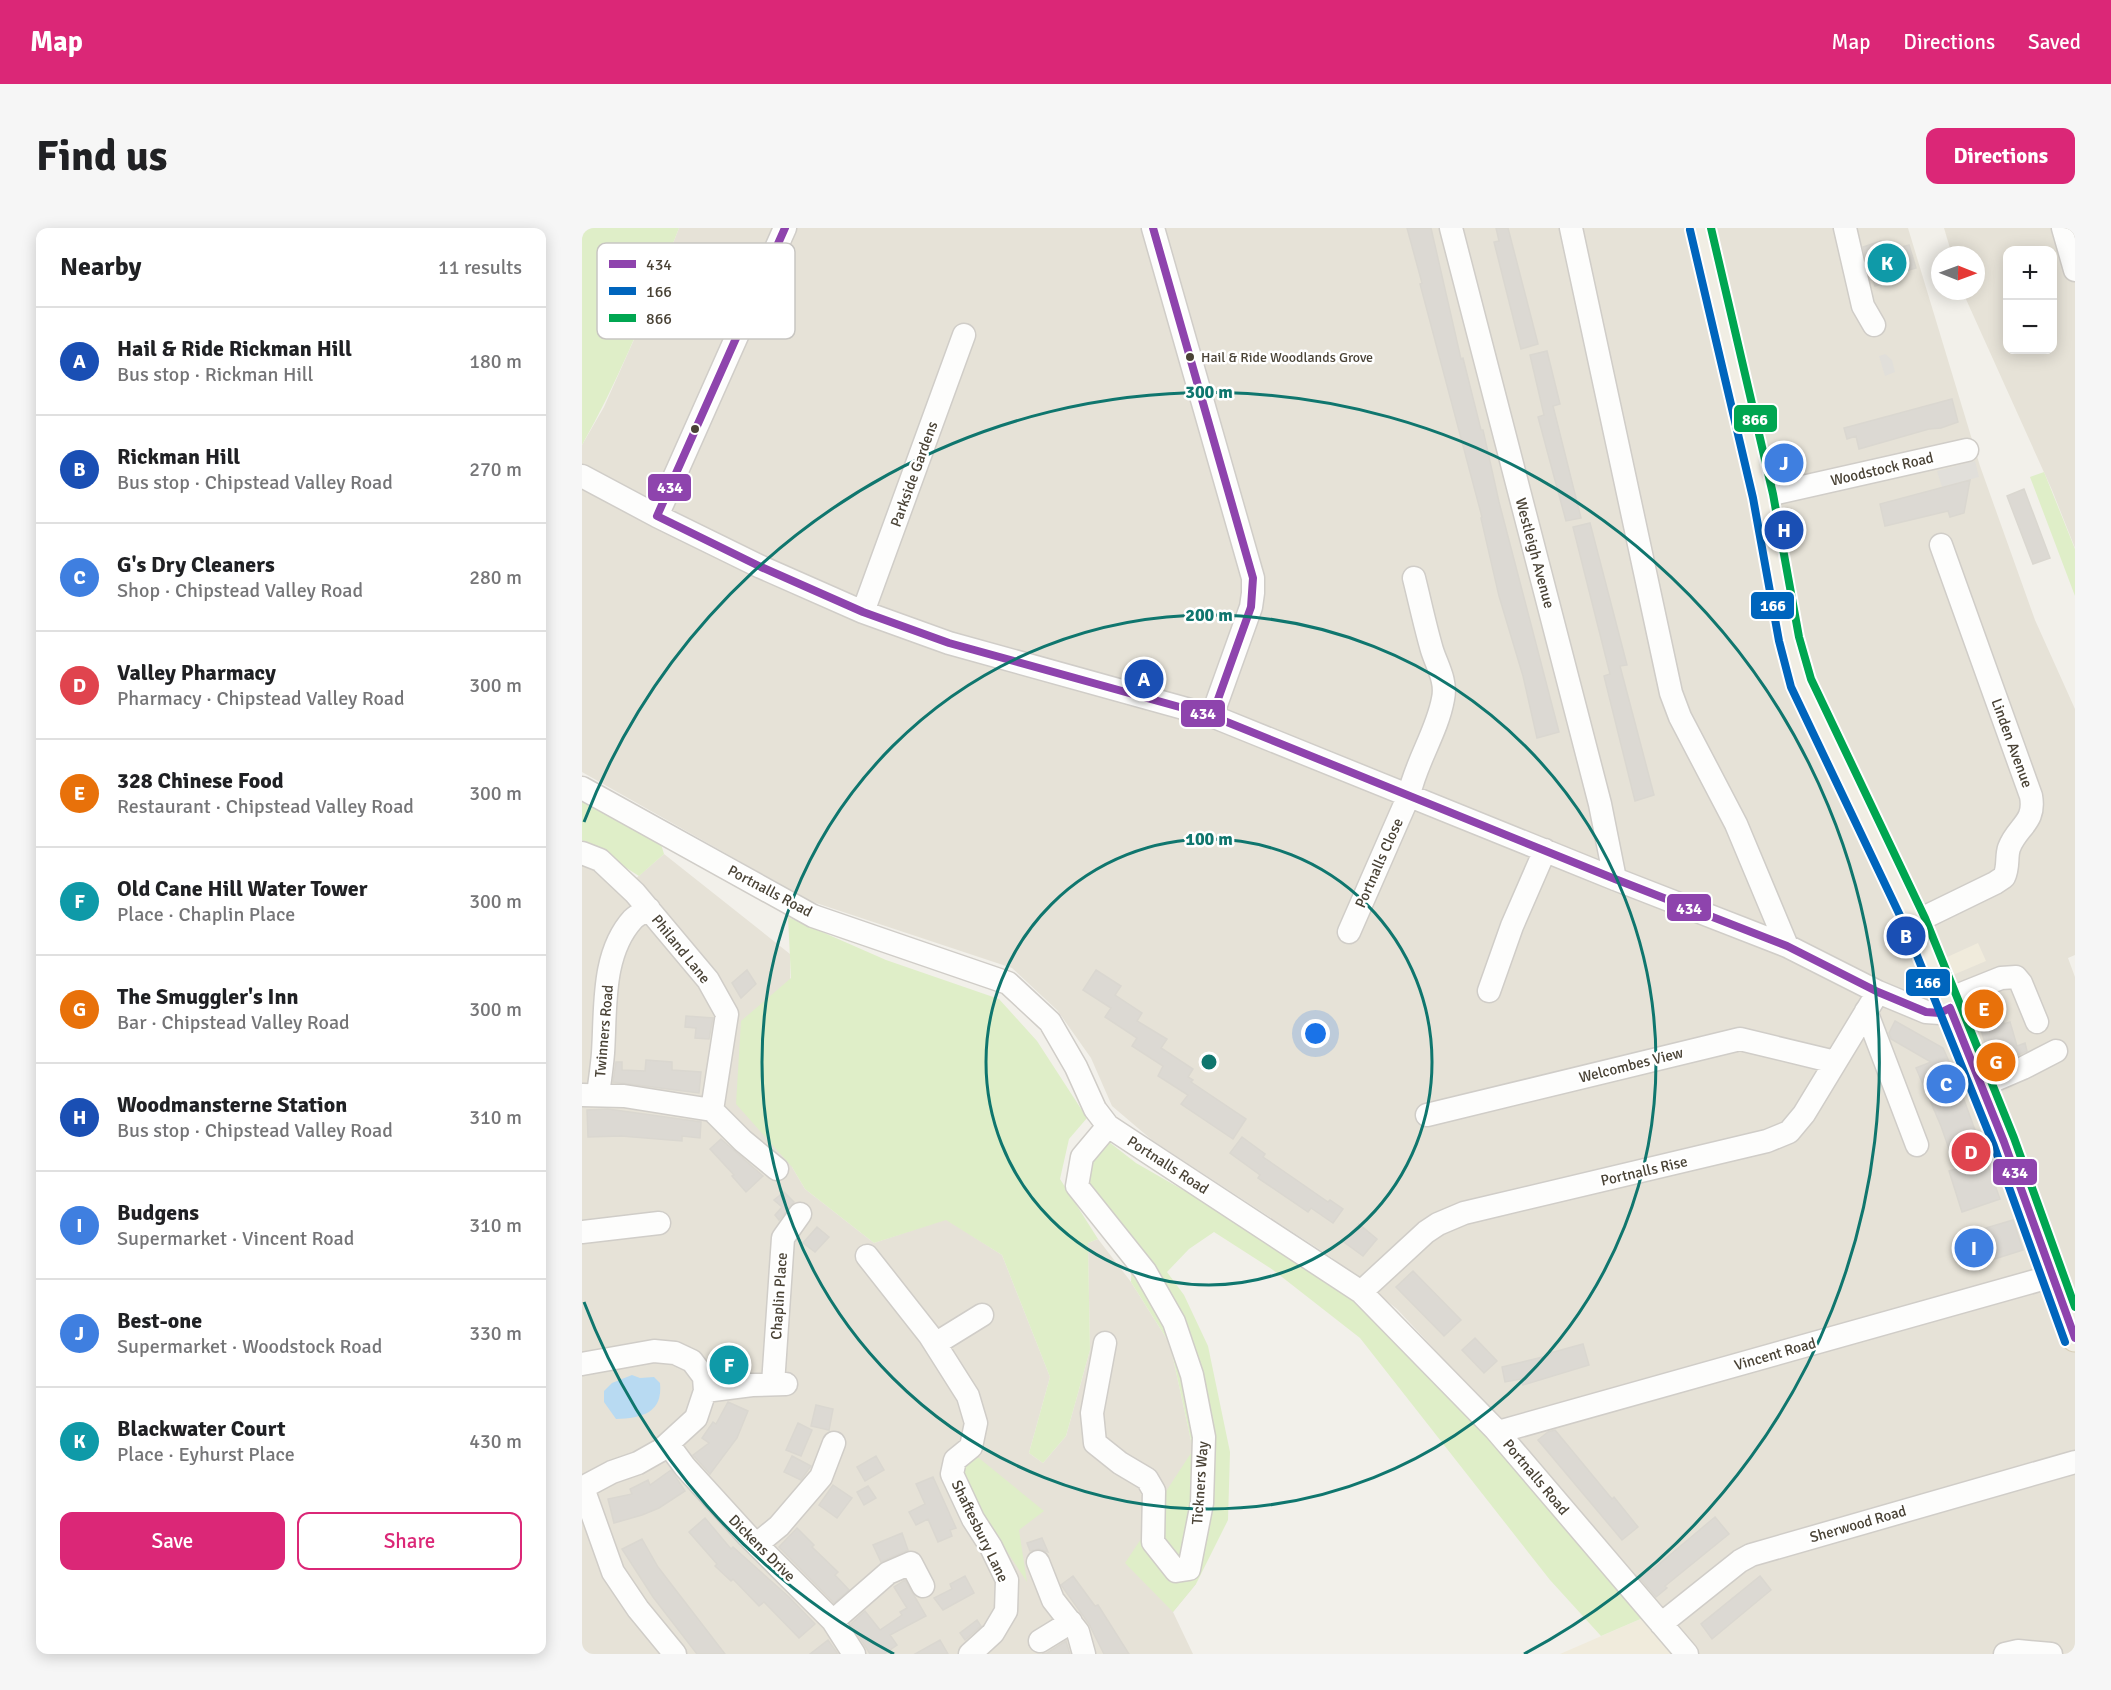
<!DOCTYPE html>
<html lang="en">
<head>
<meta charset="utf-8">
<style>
  :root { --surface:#fff; --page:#f6f6f6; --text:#202124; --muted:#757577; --line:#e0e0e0; --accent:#db2777 }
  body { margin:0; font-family:Signika,sans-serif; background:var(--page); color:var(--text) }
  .controls { position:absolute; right:18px; top:18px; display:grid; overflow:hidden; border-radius:12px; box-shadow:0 3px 15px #0003 }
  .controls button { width:54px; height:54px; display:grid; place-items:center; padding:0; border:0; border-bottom:2px solid var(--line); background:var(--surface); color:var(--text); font:30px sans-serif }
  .compass { position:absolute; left:1349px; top:18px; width:54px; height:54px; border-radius:50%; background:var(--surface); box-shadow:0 3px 15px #0003; rotate:91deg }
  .you { position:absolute; left:734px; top:806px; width:21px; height:21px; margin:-15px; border:4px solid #fff; border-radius:50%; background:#1a73e8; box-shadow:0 0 0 9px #1a73e833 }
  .badge { display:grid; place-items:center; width:39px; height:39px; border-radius:50%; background:var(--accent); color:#fff; font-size:20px; font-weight:700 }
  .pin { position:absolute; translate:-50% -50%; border:3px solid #fff; box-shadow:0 2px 6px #0006 }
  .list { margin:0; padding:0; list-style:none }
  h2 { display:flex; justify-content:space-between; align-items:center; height:78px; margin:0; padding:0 24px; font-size:26px }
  h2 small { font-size:20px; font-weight:400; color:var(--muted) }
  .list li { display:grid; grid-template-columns:39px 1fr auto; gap:18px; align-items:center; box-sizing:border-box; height:108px; padding:0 24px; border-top:2px solid var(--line) }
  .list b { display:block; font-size:22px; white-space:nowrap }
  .list p { margin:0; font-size:20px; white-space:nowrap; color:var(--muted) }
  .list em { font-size:20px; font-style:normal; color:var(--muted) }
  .actions { display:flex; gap:12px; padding:18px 24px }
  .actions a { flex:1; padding:14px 0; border:2px solid var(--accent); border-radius:12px; text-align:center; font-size:21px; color:var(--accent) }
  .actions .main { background:var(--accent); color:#fff }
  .map { position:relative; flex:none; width:1493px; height:1426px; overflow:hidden; border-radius:12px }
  header { display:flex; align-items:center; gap:36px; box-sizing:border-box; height:84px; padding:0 30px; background:var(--accent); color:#fff }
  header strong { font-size:28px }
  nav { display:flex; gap:33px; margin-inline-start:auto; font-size:21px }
  .intro { display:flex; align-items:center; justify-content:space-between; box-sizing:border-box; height:144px; padding:0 36px }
  h1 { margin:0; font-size:42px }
  .button { padding:15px 27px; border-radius:12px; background:var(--accent); color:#fff; font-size:21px; font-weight:700 }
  main { display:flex; gap:36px; padding:0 36px }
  aside { flex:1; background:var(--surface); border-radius:12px; box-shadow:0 3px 15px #0003 }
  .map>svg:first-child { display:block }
</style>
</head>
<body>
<header>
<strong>Map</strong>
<nav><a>Map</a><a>Directions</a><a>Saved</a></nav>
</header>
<div class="intro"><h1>Find us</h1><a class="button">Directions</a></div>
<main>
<aside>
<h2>Nearby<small>11 results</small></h2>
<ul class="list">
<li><span class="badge" style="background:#1a4fb4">A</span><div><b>Hail &amp; Ride Rickman Hill</b><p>Bus stop · Rickman Hill</p></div><em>180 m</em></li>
<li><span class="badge" style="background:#1a4fb4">B</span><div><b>Rickman Hill</b><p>Bus stop · Chipstead Valley Road</p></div><em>270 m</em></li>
<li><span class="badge" style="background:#3f7fe0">C</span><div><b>G's Dry Cleaners</b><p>Shop · Chipstead Valley Road</p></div><em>280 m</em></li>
<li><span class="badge" style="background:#e0444e">D</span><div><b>Valley Pharmacy</b><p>Pharmacy · Chipstead Valley Road</p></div><em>300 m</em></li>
<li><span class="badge" style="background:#e8710a">E</span><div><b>328 Chinese Food</b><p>Restaurant · Chipstead Valley Road</p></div><em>300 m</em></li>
<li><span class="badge" style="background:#0f9aa8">F</span><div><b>Old Cane Hill Water Tower</b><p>Place · Chaplin Place</p></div><em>300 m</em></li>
<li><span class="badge" style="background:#e8710a">G</span><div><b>The Smuggler's Inn</b><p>Bar · Chipstead Valley Road</p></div><em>300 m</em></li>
<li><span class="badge" style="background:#1a4fb4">H</span><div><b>Woodmansterne Station</b><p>Bus stop · Chipstead Valley Road</p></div><em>310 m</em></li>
<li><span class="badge" style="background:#3f7fe0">I</span><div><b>Budgens</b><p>Supermarket · Vincent Road</p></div><em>310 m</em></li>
<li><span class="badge" style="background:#3f7fe0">J</span><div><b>Best-one</b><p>Supermarket · Woodstock Road</p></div><em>330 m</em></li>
<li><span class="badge" style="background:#0f9aa8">K</span><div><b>Blackwater Court</b><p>Place · Eyhurst Place</p></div><em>430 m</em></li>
</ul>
<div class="actions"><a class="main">Save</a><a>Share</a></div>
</aside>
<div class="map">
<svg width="1493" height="1426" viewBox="0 0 1493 1426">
  <rect width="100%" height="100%" fill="#f2f0ea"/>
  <path fill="#e6e2d7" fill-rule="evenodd" d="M97 0H1326L1398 238 1453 392 1493 481V727L1486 730 1493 749V1426H1117L942 1218 815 1081 749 1029 570 912 530 878 509 830 475 782 430 740 228 673 0 544V217L22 179 62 89Z
    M1362 0H1493V320L1470 262 1383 69 1381 63H1394V27H1370ZM1426 22H1470V122H1426Z
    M82 626 208 726 210 939 223 961 292 1015 364 991 420 1027 468 1149 447 1225 461 1235 484 1208 508 1122 506 1015 516 1011 549 1054 588 1116 611 1222 614 1356 591 1384 611 1426H0V634L52 652Z"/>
  <path fill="#f0ebdc" d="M1396 715 1404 733 1371 747 1363 730Z
    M1070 1386 1105 1426H978Z"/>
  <path fill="#dfeec8" d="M0 0H97C68 74 39 148 0 217Z
    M1462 244 1493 321V368L1448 249Z
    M0 573 79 616 82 626 57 648 0 612Z
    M206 689 304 732 417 771 455 813 505 890 487 911 478 951 516 1011 506 1015 508 1122 484 1208 461 1235 447 1225 468 1149 420 1027 364 992 292 1015 223 961 210 939 154 876 159 793 209 750Z
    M527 914 554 935 779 1064 1070 1386 1019 1408 968 1352 778 1110 691 1042 632 1004 607 1021 585 1044 602 1067 626 1118 648 1224 646 1292 614 1356 591 1384 543 1335 563 1305 581 1268 611 1222 588 1116 549 1054 550 1022 502 957 505 929Z
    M392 1226 462 1283 437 1302 445 1354 374 1246Z"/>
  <path fill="#e1dfda" d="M1303 126 1310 132 1313 144 1303 148 1297 128Z
    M1393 233 1397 249 1360 259 1355 243Z"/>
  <path fill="#b8daf2" d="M50 1147 58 1150 72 1149 78 1155C81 1185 60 1190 34 1191L22 1174V1163L30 1155Z"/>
  <path fill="#dcd9d3" stroke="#dad7d0" stroke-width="1.5" d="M825 0H849L879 131 881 130 899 202H901L917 274 977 504 955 510 941 448 917 368 899 290 900 289 838 56 840 55Z
    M914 0H926L956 116 939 121 912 14 917 13Z
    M1299 13 1303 24 1327 17 1334 40 1313 46 1314 52 1293 58 1291 51 1289 52 1281 19Z
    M965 123 978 176 971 178 999 290 984 293 956 189 962 187 948 127Z
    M1370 171 1376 194 1359 200 1347 201 1277 221 1274 208 1265 211 1262 200Z
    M1388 252 1382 285 1368 289 1366 283 1303 298 1298 276Z
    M1442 261 1468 330 1451 336 1425 268Z
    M1008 295 1045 437 1038 438 1072 567 1053 573 1022 448 1028 446 991 299Z
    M165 742 174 756 159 770 150 755Z
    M514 742 539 758 533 767 560 785 555 793 585 811 579 820 611 841 606 849 611 852 609 854 664 891 651 911 599 876 606 867 576 848 581 838 550 818 555 810 523 789 529 780 501 762Z
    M1414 767 1422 796 1428 794 1435 818 1443 815 1445 823 1410 838 1391 776Z
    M104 788 131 790 127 811 113 810 114 800 103 799Z
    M1313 793 1361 820 1373 847 1418 971 1380 984 1367 943 1374 941 1359 898 1334 840 1349 834 1309 811 1307 805Z
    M64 832 90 834V842L119 844 117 865 31 854 34 834H40V842L63 843Z
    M26 881 119 894 118 910 100 908V913L39 908 6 909 5 882Z
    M660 909 683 926 681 929 710 949 746 974 748 972 761 981 751 995 729 980 726 984 676 950 678 947 648 925Z
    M139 911 181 948 164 964 150 948 152 947 128 921Z
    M202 964 212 974 197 992 193 987 200 979 192 972Z
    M1431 992 1441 1022 1387 1039 1377 1008Z
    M777 996 795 1011 781 1028 762 1014Z
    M235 999 247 1009 233 1024 221 1015Z
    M831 1043 879 1092 862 1108 814 1059Z
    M893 1110 915 1133 902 1145 880 1122Z
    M1001 1116 1007 1137 941 1157 939 1151 923 1154 920 1139 969 1127 968 1125Z
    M150 1122 162 1138 152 1146 142 1147 133 1136Z
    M146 1174 166 1183 155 1210 128 1246 111 1227 127 1215 120 1210 131 1194 134 1196Z
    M234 1177 251 1181 247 1202 229 1198Z
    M216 1195 230 1202 219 1228 204 1222Z
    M973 1202 1030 1271 1032 1269 1056 1299 1040 1312 956 1212 966 1204Z
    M210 1228 229 1238 219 1252 202 1244Z
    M294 1228 302 1242 283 1253 275 1239Z
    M89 1242 103 1263 77 1280 60 1287 32 1295 26 1271 50 1266 48 1261 66 1252 68 1257Z
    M351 1249 374 1300 368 1302 370 1308 356 1314 346 1291 334 1297 327 1284 343 1276 334 1256Z
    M251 1257 270 1270 255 1290 237 1277Z
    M286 1258 294 1270 282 1277 275 1264Z
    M1133 1289 1147 1306 1083 1358 1085 1360 1074 1369 1057 1349 1067 1339 1070 1342Z
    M123 1290 149 1321 151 1319 207 1369 233 1396 217 1410 182 1374 177 1378 151 1351 149 1353 133 1338 135 1336 107 1304Z
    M215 1300 232 1317 230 1319 256 1344 253 1347 267 1362 252 1375 197 1319Z
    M320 1305 326 1322 299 1334 291 1317Z
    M460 1310 466 1324 457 1321 448 1323 445 1315Z
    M60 1311 76 1339 143 1426H115L71 1369 40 1321Z
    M383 1348 392 1365 361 1382 352 1370 370 1361 368 1356Z
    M491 1348 513 1378 516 1377 547 1426H522L507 1396 479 1357Z
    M1178 1348 1189 1362 1130 1411 1119 1396Z
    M323 1352 344 1388 308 1407 315 1417 302 1426H288L269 1396 283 1383 298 1402 320 1387 318 1384 325 1380 312 1359Z
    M395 1392 399 1398 383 1412 378 1405Z
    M246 1412 256 1426H228Z
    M358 1412 366 1426H333Z
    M484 1413 488 1426H460L465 1425Z"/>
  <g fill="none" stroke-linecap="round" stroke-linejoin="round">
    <g stroke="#d0cdc8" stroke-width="25">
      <path id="minor" d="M571 0 671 350V365L669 379 630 488
        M869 0 1018 576 1033 651
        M989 0 1089 465 1098 489 1154 596 1205 718
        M1263 0 1281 78 1292 97
        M1481 0 1493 42
        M0 248 75 288 179 339 281 384 367 415 630 488 1033 651 1205 718 1296 764 1344 784 1358 785 1368 780
        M1181 268 1385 222
        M75 288 203 0
        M281 384 382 107
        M0 560 231 688 426 755 468 794 494 839 513 881 526 898 779 1064 913 1201 1105 1426
        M0 625 18 632 53 665 126 752 145 786 130 882 161 913 195 941
        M1333 694 1413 655 1422 649C1427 639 1424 629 1427 620 1435 598 1454 595 1449 568L1359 317
        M767 704 827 567C834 534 855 504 861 471 865 453 855 438 850 422 843 398 838 374 832 350
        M907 763 930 698 963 622
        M1364 772 1419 750 1434 749 1439 755 1455 794
        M1284 783 1335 917
        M1399 858 1441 840 1474 823
        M16 866C18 852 20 838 21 825 24 781 19 726 51 691 55 687 62 684 67 681
        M0 867 42 868 130 882
        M845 887 1158 811 1253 834
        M0 1004 77 995
        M285 1028 348 1108 386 1168 394 1195 389 1219 373 1232 370 1246 391 1291 409 1319 425 1352 424 1383 411 1405 388 1426
        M779 1064 844 1004 856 996 882 985 1185 913 1207 904 1222 886 1296 764
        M523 1115 510 1185 513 1215 538 1235 565 1251 572 1263 571 1314 594 1343 607 1341 620 1275 622 1209 610 1147 592 1094 563 1043 495 958 500 929 526 898
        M353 1116 400 1087
        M0 1136 72 1123 93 1125 110 1133 122 1149 123 1163 114 1190 79 1222 56 1235 30 1244 0 1260
        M191 1156 201 1010 218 986
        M123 1163 170 1157 204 1156
        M916 1204 1471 1048
        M86 1216 103 1239 166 1308 251 1393 272 1426
        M1 1260 31 1344 56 1381 93 1426
        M175 1316 197 1298 239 1249 252 1215
        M456 1334 471 1372 496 1404 502 1426
        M251 1393 306 1345 329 1335 341 1358
        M1079 1396 1158 1333 1169 1327 1493 1234
        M458 1413 489 1394
        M1423 1426 1436 1423 1469 1426"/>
    </g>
    <g stroke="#d6cdb6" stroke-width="29">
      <path id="major" d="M1118 0 1181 268 1207 411 1219 455 1333 694 1422 914 1493 1110"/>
    </g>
    <use href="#minor" stroke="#fdfdfc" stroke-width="22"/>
    <use href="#major" stroke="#f1eee4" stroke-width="27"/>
    <g stroke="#fff" stroke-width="12">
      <path id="bus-1" d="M203 0 75 288 179 339 281 384 367 415 630 488 1033 651 1205 718 1296 764 1344 784 1358 785 1368 780
        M571 0 671 350 669 379 630 488
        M1368 780 1422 914 1493 1110"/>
    </g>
    <g stroke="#fff" stroke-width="12">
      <path id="bus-2" d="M1108 2 1171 270 1197 413 1209 459 1323 698 1412 918 1483 1114"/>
    </g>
    <g stroke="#fff" stroke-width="12">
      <path id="bus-3" d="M1129 0 1191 266 1217 409 1229 451 1343 690 1432 910 1493 1079"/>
    </g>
    <use href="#bus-1" stroke="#8e44ad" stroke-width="8"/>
    <use href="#bus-2" stroke="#0065bd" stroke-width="8"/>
    <use href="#bus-3" stroke="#00a651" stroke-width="8"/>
  </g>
  <g fill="none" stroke="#0f766e" stroke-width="3">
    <circle cx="627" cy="834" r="223"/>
    <circle cx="627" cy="834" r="447"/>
    <path d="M312 1426A670 670 0 0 1 2 1074M2 594A670 670 0 1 1 942 1426"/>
  </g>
  <g fill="#494235" stroke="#fff" stroke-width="2">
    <circle cx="608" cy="129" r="5"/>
    <circle cx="113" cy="201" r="5"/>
  </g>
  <g text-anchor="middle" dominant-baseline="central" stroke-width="5" stroke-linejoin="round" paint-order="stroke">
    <g font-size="14" fill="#494235" stroke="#fff" text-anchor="start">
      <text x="619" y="129">Hail &amp; Ride Woodlands Grove</text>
    </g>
    <g font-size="15" fill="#494235" stroke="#fff">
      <text transform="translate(1300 241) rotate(-13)">Woodstock Road</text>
      <text transform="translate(332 246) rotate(-70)">Parkside Gardens</text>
      <text transform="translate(953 325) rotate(75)">Westleigh Avenue</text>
      <text transform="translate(1430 515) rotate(70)">Linden Avenue</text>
      <text transform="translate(797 635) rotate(-66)">Portnalls Close</text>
      <text transform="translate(188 663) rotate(28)">Portnalls Road</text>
      <text transform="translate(99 721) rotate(51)">Philand Lane</text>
      <text transform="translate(22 803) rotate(-85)">Twinners Road</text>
      <text transform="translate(1049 837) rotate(-14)">Welcombes View</text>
      <text transform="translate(586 937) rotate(33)">Portnalls Road</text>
      <text transform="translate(1062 943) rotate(-13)">Portnalls Rise</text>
      <text transform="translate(197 1068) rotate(-86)">Chaplin Place</text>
      <text transform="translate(1193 1126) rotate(-16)">Vincent Road</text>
      <text transform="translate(954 1249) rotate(50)">Portnalls Road</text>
      <text transform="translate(618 1255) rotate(-86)">Tickners Way</text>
      <text transform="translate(1276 1296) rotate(-16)">Sherwood Road</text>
      <text transform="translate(398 1303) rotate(64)">Shaftesbury Lane</text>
      <text transform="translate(180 1320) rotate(45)">Dickens Drive</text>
    </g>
  </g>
  <rect x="15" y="15" width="198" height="96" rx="9" fill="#fff" stroke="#c8c6c2" stroke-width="1.5"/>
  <rect x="27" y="32" width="27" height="8" fill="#8e44ad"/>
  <rect x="27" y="59" width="27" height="8" fill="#0065bd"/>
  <rect x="27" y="86" width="27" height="8" fill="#00a651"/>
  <g font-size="16" fill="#494235">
    <text x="64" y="42">434</text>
    <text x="64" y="69">166</text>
    <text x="64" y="96">866</text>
  </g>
  <circle cx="627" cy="834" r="9" fill="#0f766e" stroke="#fff" stroke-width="3"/>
  <g font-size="18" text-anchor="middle" font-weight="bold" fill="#0f766e" stroke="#fff" stroke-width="5" stroke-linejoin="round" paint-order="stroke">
    <text x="627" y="170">300 m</text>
    <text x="627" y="393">200 m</text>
    <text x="627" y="617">100 m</text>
  </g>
  <g stroke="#fff" stroke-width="2">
    <rect x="1151" y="176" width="45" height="29" rx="6" fill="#00a651"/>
    <rect x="65" y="245" width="45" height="29" rx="6" fill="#8e44ad"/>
    <rect x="1168" y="363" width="45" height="29" rx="6" fill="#0065bd"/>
    <rect x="598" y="471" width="46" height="29" rx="6" fill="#8e44ad"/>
    <rect x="1084" y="665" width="46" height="29" rx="6" fill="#8e44ad"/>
    <rect x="1323" y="740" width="46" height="29" rx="6" fill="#0065bd"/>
    <rect x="1410" y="930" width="46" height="28" rx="6" fill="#8e44ad"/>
  </g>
  <g font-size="16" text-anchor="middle" font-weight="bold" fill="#fff">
    <text x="1173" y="197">866</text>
    <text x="88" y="265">434</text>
    <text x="1191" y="383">166</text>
    <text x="621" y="491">434</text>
    <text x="1107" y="686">434</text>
    <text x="1346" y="760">166</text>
    <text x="1433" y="950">434</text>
  </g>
</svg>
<div class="controls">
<button>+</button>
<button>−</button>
</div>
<svg class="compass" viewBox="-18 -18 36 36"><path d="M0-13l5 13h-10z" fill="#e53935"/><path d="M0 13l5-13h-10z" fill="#757577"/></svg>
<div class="you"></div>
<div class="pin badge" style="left:562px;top:451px;background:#1a4fb4">A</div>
<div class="pin badge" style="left:1324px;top:708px;background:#1a4fb4">B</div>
<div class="pin badge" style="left:1364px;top:856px;background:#3f7fe0">C</div>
<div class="pin badge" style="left:1389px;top:924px;background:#e0444e">D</div>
<div class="pin badge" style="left:1402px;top:781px;background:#e8710a">E</div>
<div class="pin badge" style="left:147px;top:1137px;background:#0f9aa8">F</div>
<div class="pin badge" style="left:1414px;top:834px;background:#e8710a">G</div>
<div class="pin badge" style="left:1202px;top:302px;background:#1a4fb4">H</div>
<div class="pin badge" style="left:1392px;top:1020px;background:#3f7fe0">I</div>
<div class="pin badge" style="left:1202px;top:235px;background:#3f7fe0">J</div>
<div class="pin badge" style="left:1305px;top:35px;background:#0f9aa8">K</div>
</div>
</main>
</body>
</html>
